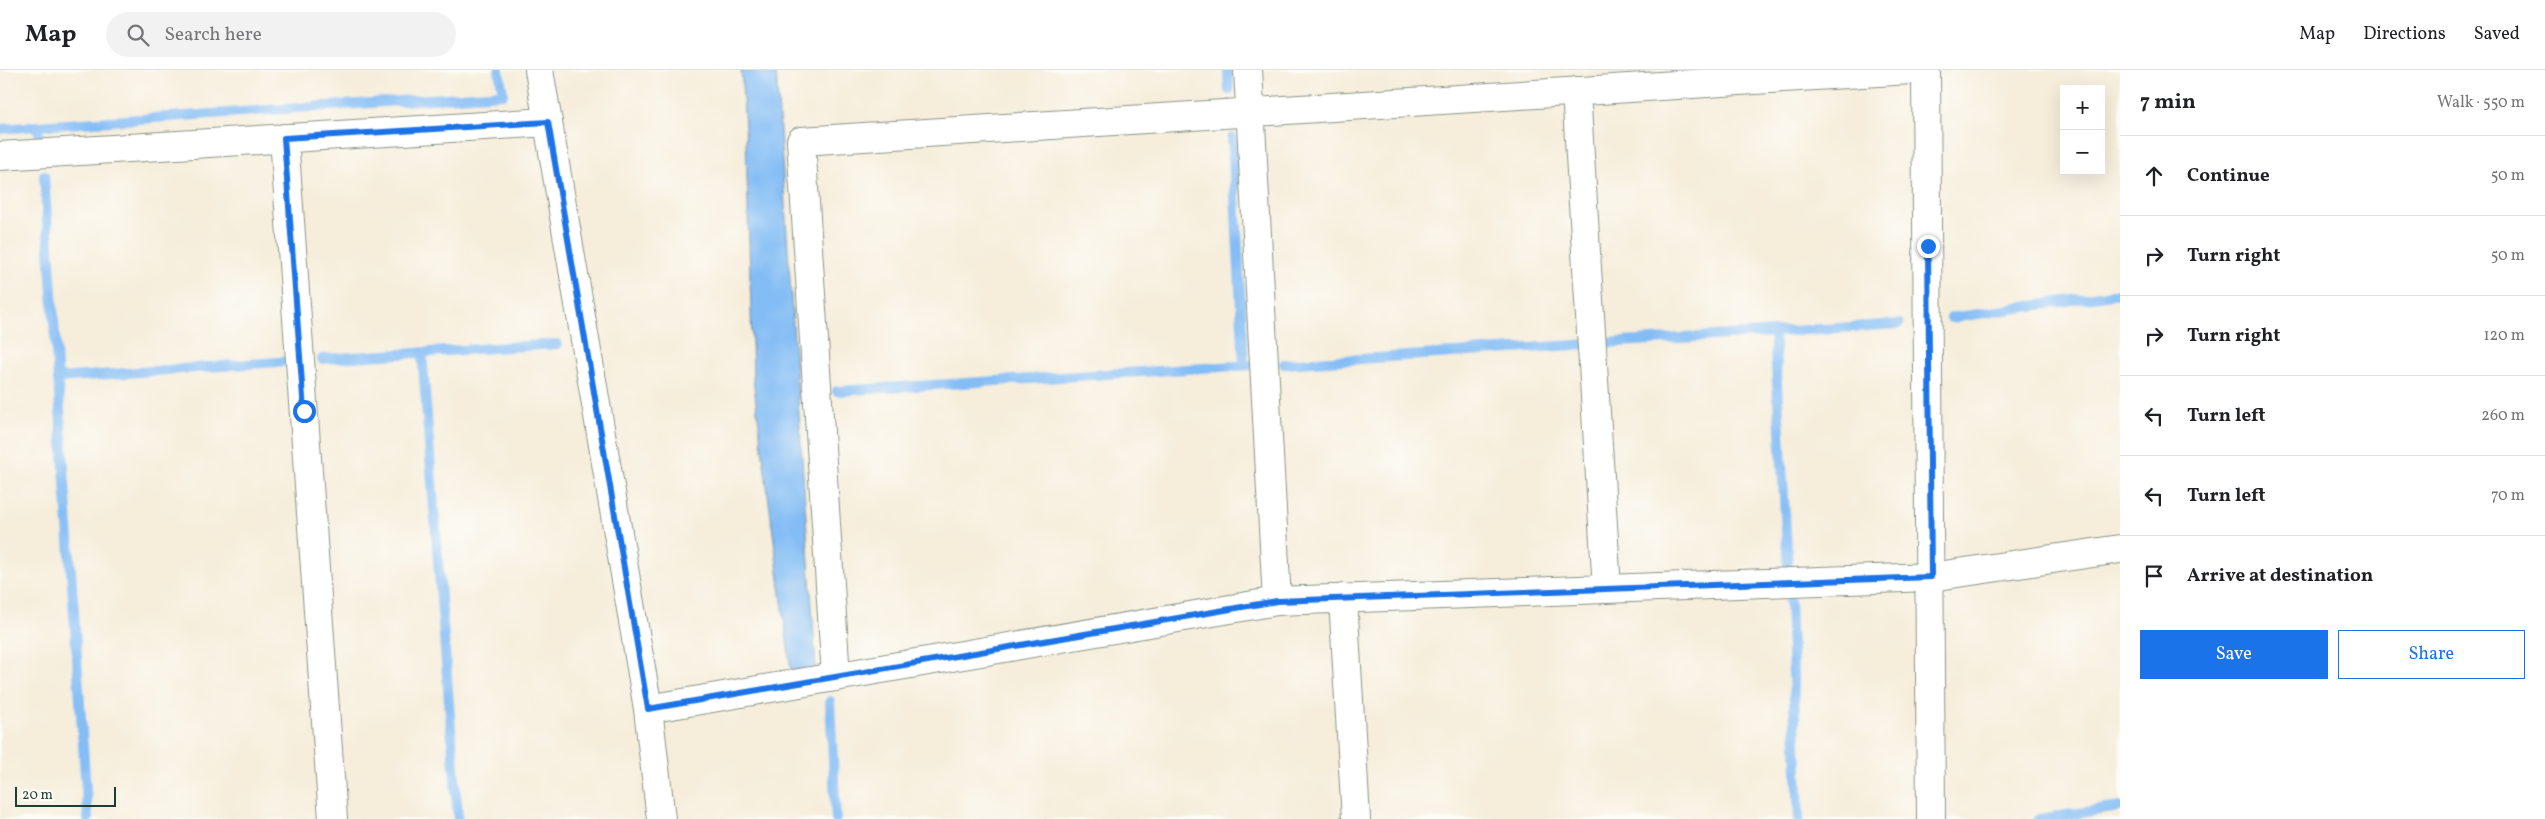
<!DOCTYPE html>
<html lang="en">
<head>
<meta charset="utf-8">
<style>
  :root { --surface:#fff; --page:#f2f2f2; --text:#202124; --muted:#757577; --line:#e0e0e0; --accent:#1a73e8 }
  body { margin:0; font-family:Vollkorn,serif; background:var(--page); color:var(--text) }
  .controls { position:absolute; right:15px; top:15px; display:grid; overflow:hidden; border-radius:0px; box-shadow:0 5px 20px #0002 }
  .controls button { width:45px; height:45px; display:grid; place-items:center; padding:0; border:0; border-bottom:1px solid var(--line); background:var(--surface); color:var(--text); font:25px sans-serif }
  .scale { position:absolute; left:15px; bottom:12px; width:101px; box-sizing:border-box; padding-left:5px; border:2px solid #1f3d34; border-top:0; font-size:14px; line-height:18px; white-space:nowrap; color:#1f3d34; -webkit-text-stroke:4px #fdfcf7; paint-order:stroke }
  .stop { position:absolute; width:15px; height:15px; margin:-11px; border:4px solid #1a73e8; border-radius:50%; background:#fff }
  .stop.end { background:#1a73e8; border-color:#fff; box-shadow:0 1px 5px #0008 }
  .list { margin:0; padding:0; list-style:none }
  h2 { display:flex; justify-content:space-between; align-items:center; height:65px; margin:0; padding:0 20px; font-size:21px }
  h2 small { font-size:16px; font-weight:400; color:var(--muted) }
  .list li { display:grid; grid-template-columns:32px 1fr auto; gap:15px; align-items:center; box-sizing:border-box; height:80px; padding:0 20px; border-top:1px solid var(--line) }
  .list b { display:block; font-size:19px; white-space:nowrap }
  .list em { font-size:16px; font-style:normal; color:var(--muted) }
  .actions { display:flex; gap:10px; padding:15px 20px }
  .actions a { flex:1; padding:11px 0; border:1px solid var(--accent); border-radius:0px; text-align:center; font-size:18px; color:var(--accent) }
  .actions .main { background:var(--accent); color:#fff }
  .icon { flex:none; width:28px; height:28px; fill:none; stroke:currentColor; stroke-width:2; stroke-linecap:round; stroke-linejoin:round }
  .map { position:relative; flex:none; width:2120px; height:749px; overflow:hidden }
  header { display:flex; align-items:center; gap:30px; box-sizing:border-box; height:70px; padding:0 25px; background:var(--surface); border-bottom:1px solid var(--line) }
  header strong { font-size:24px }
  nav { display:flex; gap:28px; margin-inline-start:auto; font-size:18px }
  .search { width:350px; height:45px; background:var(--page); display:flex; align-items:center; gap:12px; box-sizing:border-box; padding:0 18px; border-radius:28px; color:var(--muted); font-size:19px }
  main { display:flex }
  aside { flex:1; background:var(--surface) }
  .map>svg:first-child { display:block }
</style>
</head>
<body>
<header>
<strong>Map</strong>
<div class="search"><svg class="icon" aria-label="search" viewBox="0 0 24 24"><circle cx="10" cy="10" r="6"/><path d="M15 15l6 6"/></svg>Search here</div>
<nav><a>Map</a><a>Directions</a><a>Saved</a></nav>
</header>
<main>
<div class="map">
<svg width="2120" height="749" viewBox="0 0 2120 749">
  <rect width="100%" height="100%" fill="#fdfcf7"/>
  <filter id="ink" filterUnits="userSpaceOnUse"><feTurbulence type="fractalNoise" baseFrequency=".02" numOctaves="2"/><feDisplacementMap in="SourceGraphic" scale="10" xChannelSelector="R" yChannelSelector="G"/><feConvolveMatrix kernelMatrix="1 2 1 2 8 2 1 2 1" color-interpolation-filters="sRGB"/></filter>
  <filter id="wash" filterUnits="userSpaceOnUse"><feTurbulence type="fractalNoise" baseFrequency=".0096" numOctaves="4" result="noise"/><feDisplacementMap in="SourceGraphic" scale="20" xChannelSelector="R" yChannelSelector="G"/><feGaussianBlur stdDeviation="1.12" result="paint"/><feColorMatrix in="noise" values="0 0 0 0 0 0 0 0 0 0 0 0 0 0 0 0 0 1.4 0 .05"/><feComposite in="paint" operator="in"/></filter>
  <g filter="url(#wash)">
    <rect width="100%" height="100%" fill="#f6edda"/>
    <path fill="#84bdf5" stroke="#527d94" d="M741 0H776L816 597 791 601 753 309 746 72Z"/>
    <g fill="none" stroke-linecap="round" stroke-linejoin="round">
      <path stroke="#84bdf5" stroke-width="10" d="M1228 0 1229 20
        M0 59 38 56
        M39 64 38 56 503 24 499 0
        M1232 68 1244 295
        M44 105 88 749
        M1951 248 2120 223
        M1774 262 1788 495
        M422 282 458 749
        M322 289 557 274
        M1284 294 1899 254
        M58 308 292 291
        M837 321 1251 295
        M1790 531 1799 749
        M830 631 836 749
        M2039 749 2120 737"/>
    </g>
  </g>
  <g filter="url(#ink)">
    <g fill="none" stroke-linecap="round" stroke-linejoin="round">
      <g stroke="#8a9587" stroke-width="30">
        <path id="street" d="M1248 0 1277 531
          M1926 0 1931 749
          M1576 21 1607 519
          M284 68 333 749
          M0 86 548 52
          M1343 528 1356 749
          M836 607 801 71 1910 0
          M648 639 1277 531 1931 507 2120 479"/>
      </g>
      <g stroke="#8a9587" stroke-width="30">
        <path id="secondary" d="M539 0 648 639 661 749"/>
      </g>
      <use href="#street" stroke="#fff" stroke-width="28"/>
      <use href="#secondary" stroke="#fff" stroke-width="28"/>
    </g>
  </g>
  <g fill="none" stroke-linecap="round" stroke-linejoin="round" filter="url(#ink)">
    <path stroke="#1a73e8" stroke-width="6" d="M304 341 284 68 548 52 648 639 1277 531 1931 507 1928 176"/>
  </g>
</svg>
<div class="controls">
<button>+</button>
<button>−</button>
</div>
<div class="scale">20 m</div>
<div class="stop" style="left:304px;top:341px"></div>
<div class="stop end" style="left:1928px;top:176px"></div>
</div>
<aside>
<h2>7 min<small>Walk · 550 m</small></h2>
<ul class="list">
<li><svg class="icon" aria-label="ahead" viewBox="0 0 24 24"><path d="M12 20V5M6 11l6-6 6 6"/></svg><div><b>Continue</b></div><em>50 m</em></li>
<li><svg class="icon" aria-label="right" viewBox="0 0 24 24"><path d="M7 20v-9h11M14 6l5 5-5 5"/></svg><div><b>Turn right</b></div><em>50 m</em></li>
<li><svg class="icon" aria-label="right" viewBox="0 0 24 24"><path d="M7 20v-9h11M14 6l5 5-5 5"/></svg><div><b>Turn right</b></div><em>120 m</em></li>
<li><svg class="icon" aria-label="left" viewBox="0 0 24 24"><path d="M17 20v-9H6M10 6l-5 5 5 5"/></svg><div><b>Turn left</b></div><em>260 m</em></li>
<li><svg class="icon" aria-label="left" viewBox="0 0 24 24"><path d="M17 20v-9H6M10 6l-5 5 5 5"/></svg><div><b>Turn left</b></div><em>70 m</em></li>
<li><svg class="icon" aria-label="arrive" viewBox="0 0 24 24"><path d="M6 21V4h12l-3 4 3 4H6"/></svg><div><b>Arrive at destination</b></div></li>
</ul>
<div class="actions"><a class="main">Save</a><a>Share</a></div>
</aside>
</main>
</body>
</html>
